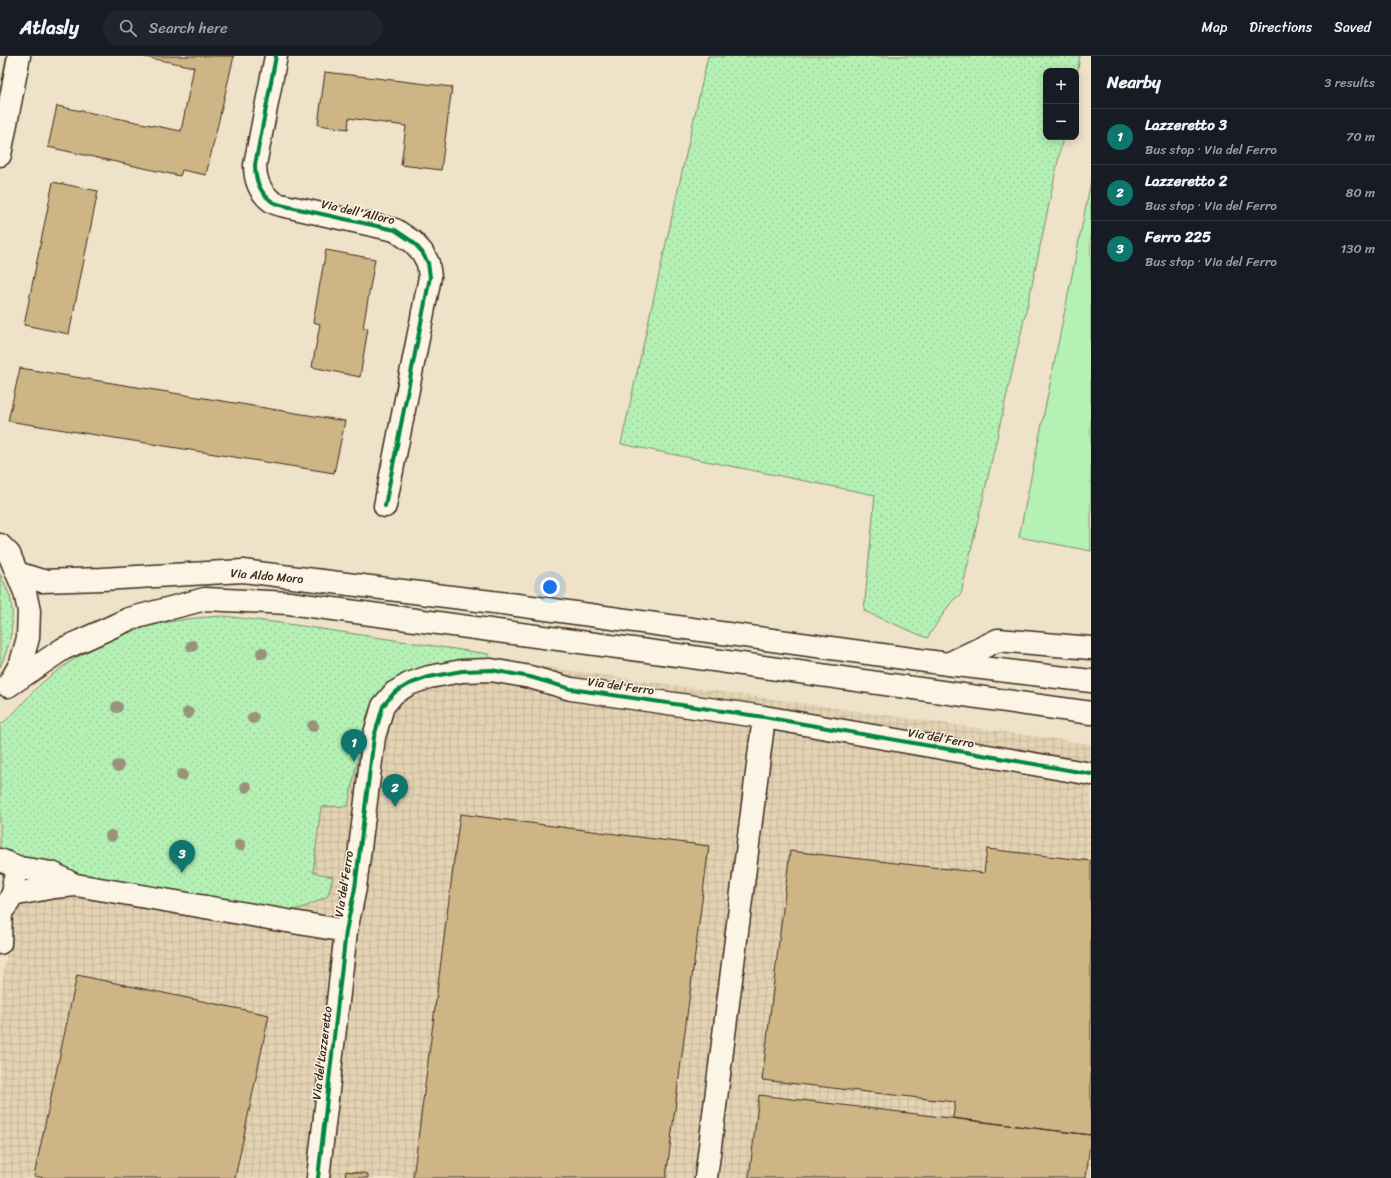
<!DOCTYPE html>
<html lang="en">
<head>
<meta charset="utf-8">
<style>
  :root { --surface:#171b24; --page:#20242c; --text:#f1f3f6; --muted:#9ea1a6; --line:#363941; --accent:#0f766e }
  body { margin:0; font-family:Sriracha,sans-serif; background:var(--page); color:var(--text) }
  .controls { position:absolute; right:12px; top:12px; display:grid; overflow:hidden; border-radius:8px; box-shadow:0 2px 10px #0003 }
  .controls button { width:36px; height:36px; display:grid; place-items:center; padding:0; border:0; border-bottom:1px solid var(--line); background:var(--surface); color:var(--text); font:20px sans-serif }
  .you { position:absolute; left:550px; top:531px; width:14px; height:14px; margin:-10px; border:3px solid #fff; border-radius:50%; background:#1a73e8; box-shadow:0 0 0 6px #1a73e833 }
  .badge { display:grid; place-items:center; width:26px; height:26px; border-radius:50%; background:var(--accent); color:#fff; font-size:13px; font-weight:700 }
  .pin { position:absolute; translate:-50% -33px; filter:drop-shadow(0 1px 2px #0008) }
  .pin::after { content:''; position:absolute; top:21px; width:14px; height:12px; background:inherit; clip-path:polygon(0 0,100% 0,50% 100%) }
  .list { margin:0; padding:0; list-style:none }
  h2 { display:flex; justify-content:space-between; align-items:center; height:52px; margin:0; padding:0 16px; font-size:17px }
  h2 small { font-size:13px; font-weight:400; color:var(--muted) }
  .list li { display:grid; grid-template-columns:26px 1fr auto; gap:12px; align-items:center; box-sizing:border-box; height:56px; padding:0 16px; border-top:1px solid var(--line) }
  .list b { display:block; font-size:15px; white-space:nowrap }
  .list p { margin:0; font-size:13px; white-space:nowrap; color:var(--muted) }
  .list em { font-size:13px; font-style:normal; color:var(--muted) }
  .icon { flex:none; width:22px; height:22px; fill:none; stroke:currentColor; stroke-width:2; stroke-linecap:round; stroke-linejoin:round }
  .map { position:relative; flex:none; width:1091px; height:1122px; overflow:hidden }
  header { display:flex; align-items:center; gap:24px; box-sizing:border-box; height:56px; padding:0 20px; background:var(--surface); border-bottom:1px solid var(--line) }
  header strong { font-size:19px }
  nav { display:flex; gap:22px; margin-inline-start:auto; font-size:14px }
  .search { width:280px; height:36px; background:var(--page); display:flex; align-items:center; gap:10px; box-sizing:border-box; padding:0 14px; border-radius:22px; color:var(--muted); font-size:15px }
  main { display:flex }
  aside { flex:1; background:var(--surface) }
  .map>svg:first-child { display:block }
</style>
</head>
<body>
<header>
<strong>Atlasly</strong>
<div class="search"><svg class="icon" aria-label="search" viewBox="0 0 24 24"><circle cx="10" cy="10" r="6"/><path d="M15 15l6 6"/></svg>Search here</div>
<nav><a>Map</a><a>Directions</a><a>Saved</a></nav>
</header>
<main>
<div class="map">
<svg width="1091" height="1122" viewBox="0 0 1091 1122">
  <defs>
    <pattern id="industrial-grid" width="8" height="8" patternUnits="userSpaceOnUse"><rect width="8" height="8" fill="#e4d4b4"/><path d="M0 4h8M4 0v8" fill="none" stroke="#c4b69a"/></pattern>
    <pattern id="grass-dots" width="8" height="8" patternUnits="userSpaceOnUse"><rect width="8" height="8" fill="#b5f0b4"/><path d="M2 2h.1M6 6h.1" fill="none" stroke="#9dce9a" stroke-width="1.8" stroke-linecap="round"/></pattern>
  </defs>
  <rect width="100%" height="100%" fill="#eee2c8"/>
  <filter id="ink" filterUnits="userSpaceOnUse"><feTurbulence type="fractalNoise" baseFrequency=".025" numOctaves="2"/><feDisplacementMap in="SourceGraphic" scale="8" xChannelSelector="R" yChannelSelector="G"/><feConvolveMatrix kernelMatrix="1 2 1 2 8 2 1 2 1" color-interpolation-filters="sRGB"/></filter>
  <g filter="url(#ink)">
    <path fill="url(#industrial-grid)" d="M489 603 1091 688V1122H0V948L18 804 287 855 305 851 317 846 333 821 313 816 321 750 366 663 369 653 374 645 388 629 397 622 405 618Z"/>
    <path fill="url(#grass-dots)" stroke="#788d69" d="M708 0H1080L1076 26V15H1046V81H1063L1032 229 961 538 952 545 927 582 864 555 875 439 621 388Z
      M0 518C3 525 8 533 10 541 16 566 10 589 0 611Z
      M224 560 288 568 488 598 490 600 489 603 487 604 405 618C387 627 371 643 366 663L348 750 321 751 313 816 333 821 328 840 305 851 287 855 84 820 18 804 0 794V669C16 658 28 639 43 626 99 580 153 563 224 560Z"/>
    <path fill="#b5f0b4" stroke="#788d69" d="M1091 125V495L1019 481Z"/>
    <path fill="#ceb585" stroke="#3b2a1e" d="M140 0H234L206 119 182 114 180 120 48 91 57 50 181 75 194 11Z
      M325 16 452 31 441 114 401 109 406 70 349 62 348 73 318 69Z
      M53 126 98 135 69 278 24 269Z
      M326 194 375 203 363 272H368L360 321 312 311 320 268 313 266Z
      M20 312 345 365 334 417 8 365Z
      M460 758 709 790 666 1122H413Z
      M987 793 1091 805V1079L953 1062 955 1046 762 1024 790 795 984 817Z
      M77 919 269 959 235 1122H46L34 1120Z
      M759 1039 1091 1079 1086 1122H749Z
      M346 1115 368 1118V1122H345Z"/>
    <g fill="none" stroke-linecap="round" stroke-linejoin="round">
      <g stroke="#3b2a1e" stroke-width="25">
        <path id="minor" d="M276 0 255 109C255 122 259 135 270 144 273 147 280 149 285 150L395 174 413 186 422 196 428 207 430 221 385 450
          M0 99 19 0
          M948 608 998 584 1091 592
          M0 804 20 812 52 817 73 828
          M12 839 54 831 76 829 346 875
          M0 856C8 849 16 837 14 825
          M0 887 1 855
          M318 1122 346 875 355 832 374 681 383 650 394 637 409 628 429 621 462 615 491 614 530 621 571 633 764 661 1091 718
          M706 1122 764 661"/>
      </g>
      <g stroke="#3b2a1e" stroke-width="25">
        <path id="major" d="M0 489 9 498 25 536 29 555 28 582 21 607 9 628
          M17 517 42 525 102 523 243 515 517 549 948 608 1091 625
          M8 630 63 593 129 563 205 543 289 547 692 601 1091 657"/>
      </g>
      <use href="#minor" stroke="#fcf5e5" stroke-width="22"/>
      <use href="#major" stroke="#fcf5e5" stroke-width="22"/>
      <g stroke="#fcf5e5" stroke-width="6">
        <path id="cycleway" d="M276 0 255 109C255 122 259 135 270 144 273 147 280 149 285 150L395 174 413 186 422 196 428 207 430 221 385 450
          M318 1122 346 875 355 832 374 681 383 650 394 637 409 628 429 621 462 615 491 614 530 621 571 633 764 661 1091 718"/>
      </g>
      <use href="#cycleway" stroke="#00873e" stroke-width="4"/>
    </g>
    <g fill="#99937b">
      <circle cx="192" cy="590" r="6"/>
      <circle cx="262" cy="597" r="6"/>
      <circle cx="117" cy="651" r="6"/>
      <circle cx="188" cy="657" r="6"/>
      <circle cx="253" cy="662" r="6"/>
      <circle cx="313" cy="670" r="6"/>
      <circle cx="118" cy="710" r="6"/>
      <circle cx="182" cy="719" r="6"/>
      <circle cx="246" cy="731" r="6"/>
      <circle cx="111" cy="780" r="6"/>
      <circle cx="240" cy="789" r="6"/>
    </g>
  </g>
  <g text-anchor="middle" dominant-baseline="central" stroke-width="3" stroke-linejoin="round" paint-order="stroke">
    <g font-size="12" fill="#3b2a1e" stroke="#fcf5e5">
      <text transform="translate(358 156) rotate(13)">Via dell'Alloro</text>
      <text transform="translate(267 520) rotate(5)">Via Aldo Moro</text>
      <text transform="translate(621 630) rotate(8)">Via del Ferro</text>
      <text transform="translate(941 682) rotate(10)">Via del Ferro</text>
      <text transform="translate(344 828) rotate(-81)">Via del Ferro</text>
      <text transform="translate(322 997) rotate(-83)">Via del Lazzeretto</text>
    </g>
  </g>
</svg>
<div class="controls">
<button>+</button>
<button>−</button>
</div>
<div class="you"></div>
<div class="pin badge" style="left:354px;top:706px">1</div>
<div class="pin badge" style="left:395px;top:751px">2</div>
<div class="pin badge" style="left:182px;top:817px">3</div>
</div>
<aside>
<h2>Nearby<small>3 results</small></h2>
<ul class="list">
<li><span class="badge">1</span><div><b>Lazzeretto 3</b><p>Bus stop · Via del Ferro</p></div><em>70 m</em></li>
<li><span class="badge">2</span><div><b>Lazzeretto 2</b><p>Bus stop · Via del Ferro</p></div><em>80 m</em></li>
<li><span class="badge">3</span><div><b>Ferro 225</b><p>Bus stop · Via del Ferro</p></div><em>130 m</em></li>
</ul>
</aside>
</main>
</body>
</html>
